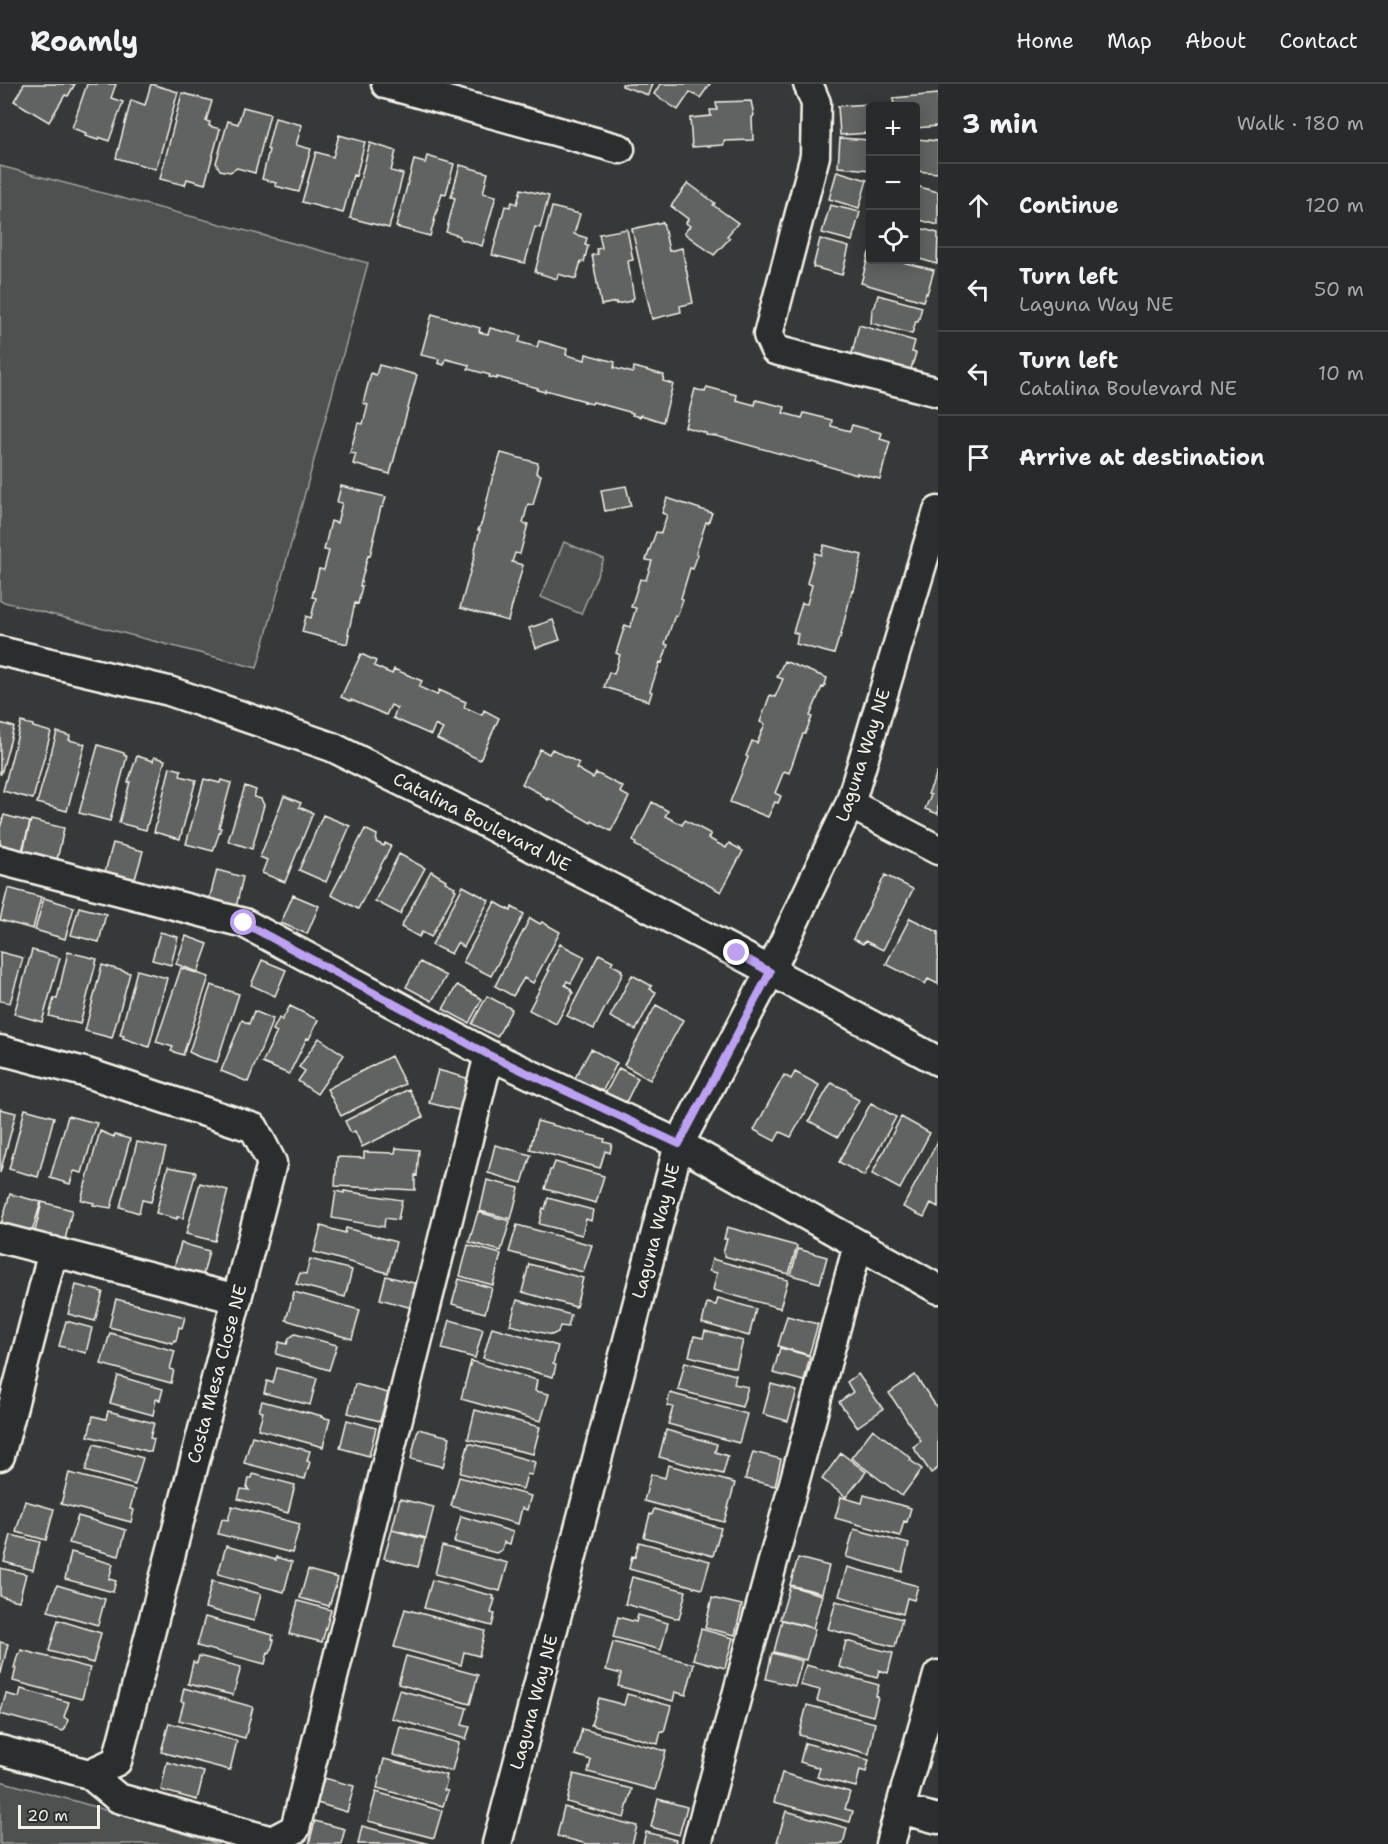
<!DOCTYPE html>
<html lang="en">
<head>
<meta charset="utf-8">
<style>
  :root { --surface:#282b2b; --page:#303333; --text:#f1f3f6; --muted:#a5a7a9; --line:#444747 }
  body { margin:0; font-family:"Shantell Sans",sans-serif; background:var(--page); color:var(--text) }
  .controls { position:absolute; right:18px; top:18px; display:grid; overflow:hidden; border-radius:6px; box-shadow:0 3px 15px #0003 }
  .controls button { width:54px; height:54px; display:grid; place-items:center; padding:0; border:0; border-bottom:2px solid var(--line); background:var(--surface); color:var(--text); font:30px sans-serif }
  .scale { position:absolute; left:18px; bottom:15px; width:82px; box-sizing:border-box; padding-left:6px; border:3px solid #f4f1e8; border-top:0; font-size:16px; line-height:21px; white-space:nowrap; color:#f4f1e8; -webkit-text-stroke:4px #2a2d2e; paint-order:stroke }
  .stop { position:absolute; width:18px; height:18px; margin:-14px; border:4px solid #bca0f2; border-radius:50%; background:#fff }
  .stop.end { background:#bca0f2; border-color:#fff; box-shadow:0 2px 6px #0008 }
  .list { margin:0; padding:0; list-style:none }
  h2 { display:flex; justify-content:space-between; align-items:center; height:78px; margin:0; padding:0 24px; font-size:26px }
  h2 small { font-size:20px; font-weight:400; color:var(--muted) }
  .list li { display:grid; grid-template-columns:39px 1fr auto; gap:18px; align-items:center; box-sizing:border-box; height:84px; padding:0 24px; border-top:2px solid var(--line) }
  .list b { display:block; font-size:22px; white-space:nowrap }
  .list p { margin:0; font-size:20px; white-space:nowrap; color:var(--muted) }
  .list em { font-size:20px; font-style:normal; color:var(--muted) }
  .icon { flex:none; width:33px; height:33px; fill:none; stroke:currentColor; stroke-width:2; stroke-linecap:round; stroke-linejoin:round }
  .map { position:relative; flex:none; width:938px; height:1760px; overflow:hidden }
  header { display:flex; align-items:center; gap:36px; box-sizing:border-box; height:84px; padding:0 30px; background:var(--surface); border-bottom:2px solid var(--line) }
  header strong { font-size:28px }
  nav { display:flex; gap:33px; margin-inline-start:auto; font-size:21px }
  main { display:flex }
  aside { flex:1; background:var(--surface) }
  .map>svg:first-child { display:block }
</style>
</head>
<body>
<header>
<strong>Roamly</strong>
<nav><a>Home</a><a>Map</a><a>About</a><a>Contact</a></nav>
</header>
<main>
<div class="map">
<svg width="938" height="1760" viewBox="0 0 938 1760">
  <rect width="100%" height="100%" fill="#363939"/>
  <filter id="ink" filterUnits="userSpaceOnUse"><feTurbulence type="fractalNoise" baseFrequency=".0167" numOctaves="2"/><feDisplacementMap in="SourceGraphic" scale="12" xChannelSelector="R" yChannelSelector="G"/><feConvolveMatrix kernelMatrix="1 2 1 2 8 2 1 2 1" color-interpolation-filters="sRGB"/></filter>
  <g filter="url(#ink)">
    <path fill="#4e514f" stroke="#a1a19c" stroke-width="1.5" d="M0 82 368 179 257 584 0 517Z
      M564 458 604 475 581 530 541 513Z
      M0 1697 75 1717 219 1760H0Z"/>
    <path fill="#616362" stroke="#f4f1e8" stroke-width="1.5" d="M24 0H75L68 12 65 11 49 38 14 17Z
      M87 0H116L111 14 123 18 109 57 99 53 98 56 85 52 86 49 72 44Z
      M151 0 178 8 156 85 116 74 131 16 145 21Z
      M622 0H652L648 11 622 2Z
      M660 0H710L700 14 690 8 678 26 654 10Z
      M182 9 212 17 206 37 210 38 209 42 220 45 205 100 187 95 185 101 160 95Z
      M938 10V42L916 44V22H894L893 14Z
      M751 17 754 31 752 34 753 56 724 57V61L692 63 690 34 711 32 710 26H717L716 18Z
      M869 20 870 49 840 51 838 22Z
      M243 23 270 30 255 89 237 84 230 88 220 86 216 79 228 37 238 40Z
      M275 34 302 41 296 61 311 65 299 108 275 102 276 99 262 95 269 66 267 65Z
      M339 51 365 58 356 92 353 91 343 129 302 118 316 68 333 73Z
      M840 54 870 56V86L838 83Z
      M916 55 938 57V89L916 87Z
      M370 59 396 67 391 87 403 90 389 144 350 134Z
      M427 72 454 80 446 110 442 109 430 152 396 143 414 76 425 79Z
      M460 81 488 89 483 109 496 112 482 162 460 155V152L446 148 455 114 451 113Z
      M837 87 867 96 859 124 829 115Z
      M688 99 715 119 713 121 738 139 727 152 730 154 714 171 684 149 690 142 686 139 688 135 671 122Z
      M916 102 938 108V141L916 135Z
      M521 105 549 112 540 144 535 143 525 179 492 171 505 122 510 123 512 118 517 120Z
      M830 121 860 128 852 157 822 149Z
      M552 123 580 130 574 150 587 154 585 161 588 162 584 178 581 177 576 195 558 190 557 195 535 188Z
      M663 138 669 167 682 164 693 219 680 222 681 228 652 235 632 145Z
      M916 143 938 149 937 180 916 174Z
      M627 145 633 176 628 177 634 214 632 215V217L616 220V218L601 221 592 171 598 170 596 165 602 164 599 150Z
      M820 155 849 163 842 191 813 183Z
      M869 169 870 170V176H894L934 186 927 210 926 209 923 217 861 199Z
      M878 211 922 223 918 238 916 237 912 250 871 239 872 225 875 222Z
      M432 230 480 244 479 248 488 250 490 244 521 252 519 258 537 263 539 257 567 265 566 271 585 276 586 270 615 278 614 284 633 289 634 283 664 291 663 297 673 300 663 338 641 331 640 333 632 331 633 329 593 318 592 320 584 318 585 317 545 306V308L537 306 538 304 497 293V295L489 293 490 291 468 285 469 281 446 275 444 281 438 279 439 275 421 271Z
      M859 241 915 257 912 268 916 269 910 288 851 273Z
      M379 281 417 291 390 390 353 380 356 370 350 369 358 339 363 340 368 321 363 319 371 289 376 291Z
      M707 303 737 311 736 316 755 321 756 316 785 323 783 329 802 334 804 329 832 336 831 342 850 347 852 341 882 349 880 355 890 358 880 395 857 389V391L811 377 810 378 716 352 706 351V349L685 343 695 305 705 308Z
      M501 369 538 379 536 389 541 391 533 421 528 420 523 439 528 440 520 470 515 469 512 478 523 481 508 537 460 524 475 470 474 469 480 446H478L482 438 493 391H494Z
      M341 402 386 413 383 423H381L373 455H374L370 472 368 471 360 502H362L358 520 355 519 348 550H349L347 560 302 548 306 532 311 534 316 514 312 513 319 485 324 486 329 467 324 466 331 437 337 439 342 419 337 418Z
      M626 402 631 422 605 427 601 406Z
      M667 414 712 429 708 439 706 438 696 469 698 470 693 485 690 484 681 514 683 515 677 532 675 531 665 560 668 561 662 579 660 578 650 607 652 608 649 617 604 603 609 588 614 590 620 571 616 569 625 541 630 543 636 524 631 523 640 495 646 496 652 477 646 476 656 448 661 449 667 431 662 429Z
      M824 461 862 471 854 507 852 506 840 554H839L834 570 796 560 798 550 793 548 802 519 807 520 812 501 807 499 815 469 821 471Z
      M553 536 560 556 536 564 529 544Z
      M361 570 376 577 374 582 392 590 394 585 422 597 419 603 437 611 439 606 466 618 464 623 482 631 484 626 499 634 480 676 437 655 443 645 435 641 431 651 393 634 397 624 391 621 386 631 351 616 350 617 341 613Z
      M784 577 827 594 824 604 822 603 810 632 812 633 805 650H803L789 689 784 687 775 709 781 712 778 719 775 718 768 733 730 718 748 673 746 672 752 657 757 659 765 640 760 638 770 611 775 613 783 595 777 593Z
      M21 638 33 641V643L51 648 33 715 3 707Z
      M0 639 14 643 1 690H0Z
      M57 648 70 652 69 656 85 660 67 727 37 719Z
      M98 661 124 669V671L127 672 110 737 79 729Z
      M540 665 549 670 552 665 579 679 576 684 593 694 596 689 623 703 620 708 629 713 611 747 592 737 591 739 548 714V716L540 711 541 710 522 700Z
      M137 672 153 677 154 673 165 676 146 746 119 739 130 698H128Z
      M170 683 181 686 180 692 196 696 180 755 154 748Z
      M937 689 938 690V730L925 725 931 711 928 710Z
      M204 695 220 699 221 696 231 699 219 743 221 744 213 767 186 760Z
      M245 702 256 706 254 713 261 715 264 721 252 765 228 757Z
      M284 712 301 719 299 723 313 729 285 798 262 789 267 776 260 773Z
      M652 718 668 727 665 732 682 741 685 736 711 750 708 754 726 764 729 759 743 767 721 808 635 761 636 759 633 757Z
      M4 731 30 738 22 767 0 761V744Z
      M323 731 350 742 326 798 299 786Z
      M31 736 64 744 57 776 23 767Z
      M365 745 377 751 376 758 384 762 385 759 391 762 358 825 331 811Z
      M113 759 143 767 135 795 105 788Z
      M399 770 425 784 400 830 375 817Z
      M217 786 243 793 236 823 209 816Z
      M431 787 446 796 445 798 455 803 454 805 456 806 431 853 422 848 419 853 401 843Z
      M885 791 913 805 883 866 865 857 863 860 853 855Z
      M463 802 489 816 464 863 457 859 451 870 432 861Z
      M8 804 41 813 33 845 0 836Z
      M293 811 319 822 307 850 281 839Z
      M44 814 74 823 65 855 35 846Z
      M495 818 511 827 512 823 524 830 491 892 463 878Z
      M79 823 106 830 99 858 71 851Z
      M530 834 540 840 542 838 560 848 533 899 524 894 513 912 495 902Z
      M910 834 938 848V900L928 895 925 900 886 880Z
      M160 848 178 853 171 881 152 876Z
      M186 852 208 860 198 888 176 880Z
      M560 860 585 873 571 899 567 897 565 901 570 904 573 909 556 940 529 926 549 887 547 886Z
      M32 866 60 874 42 938 14 930Z
      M0 868 23 874 10 919 0 917Z
      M68 868 97 875 80 940 49 932 54 914 57 915Z
      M599 870 613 877 611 880 622 886 621 887 623 889 594 945 567 932Z
      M262 876 286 886 275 912 251 901Z
      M420 878 446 892 432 917 406 903Z
      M102 881 130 889 112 954 85 947Z
      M181 884 209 893 183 971 171 967 173 963 156 958Z
      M137 886 167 894 149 963 123 954 124 952 120 951Z
      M632 891 652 902 650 905 656 908 636 946 610 933Z
      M211 901 239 910 217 978 199 973 189 968Z
      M457 901 482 915 469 939 443 925Z
      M487 912 512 925 497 953 472 940Z
      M656 921 683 936 650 996 624 981Z
      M290 922 318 936 309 955 307 954 289 990 262 979 277 948 273 946 279 934 282 936Z
      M254 927 273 935 248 998 221 987 242 936 249 940Z
      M319 954 344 971 317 1010 298 997 305 987 299 983Z
      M591 965 617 979 602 1008 575 994Z
      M391 972 405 1000 341 1032 327 1005Z
      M619 984 638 994 625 1020 605 1010Z
      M438 986 470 995 462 1027 429 1019Z
      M795 988 819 1001 805 1030H804L791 1053 780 1048 775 1057 754 1046 784 991 791 995Z
      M831 999 847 1006 851 1010 850 1011 859 1016 838 1053 809 1037Z
      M409 1005 423 1033 362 1063 355 1047 351 1049 345 1037Z
      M871 1019 896 1033 864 1092 839 1078Z
      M0 1025 16 1029 0 1089Z
      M25 1025 54 1033 38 1093 9 1085Z
      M68 1032 97 1039 82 1089 74 1087 70 1100 50 1094Z
      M901 1033 930 1049 900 1105 872 1090Z
      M537 1037 605 1055 604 1058 612 1060 610 1069 605 1067 600 1084 530 1065Z
      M100 1047 114 1053 115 1051 130 1055 111 1124 93 1121 94 1119 81 1116Z
      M938 1057V1123L931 1119 924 1133 903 1123Z
      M137 1058 166 1064 151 1118 142 1116 139 1129 120 1123Z
      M495 1061 531 1071 522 1099 488 1089Z
      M396 1064 419 1066 417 1092 415 1091V1106L335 1102 337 1073 364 1074V1068L395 1069Z
      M555 1078 604 1092 596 1119 545 1105 550 1086H552Z
      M168 1083 196 1088 183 1134 177 1133V1135L156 1129Z
      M487 1096 519 1104 511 1135 480 1127Z
      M200 1099 228 1106 215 1157 186 1150Z
      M336 1107 344 1109V1107L402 1116 398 1136 385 1134 384 1143 332 1134Z
      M10 1110 41 1118 32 1148 1 1140Z
      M548 1114 593 1126 591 1137 586 1135 582 1151 539 1140 543 1124 545 1125Z
      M42 1118 72 1126 65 1156 35 1147Z
      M478 1128 510 1137 501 1167 469 1158Z
      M517 1141 592 1161 583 1188 509 1168Z
      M321 1142 345 1149 346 1144 396 1158 388 1189 314 1168Z
      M727 1143 797 1162 789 1190 724 1172 725 1170 723 1169 727 1155H724Z
      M181 1159 209 1167 202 1195 173 1187Z
      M468 1161 501 1170 493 1201 460 1192Z
      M798 1165 827 1173 820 1199 791 1191Z
      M310 1175 352 1186 345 1213 296 1200 300 1189 306 1190Z
      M712 1175 788 1196 780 1224 713 1206 717 1189 709 1187Z
      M529 1180 583 1194 576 1223 522 1208Z
      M386 1192 418 1200 412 1224 380 1215Z
      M459 1195 492 1204 485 1229 452 1220Z
      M76 1201 103 1208 95 1237 68 1230Z
      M294 1208 360 1226 352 1255 286 1236Z
      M718 1214 756 1225 749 1252 702 1239 707 1219 716 1221Z
      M116 1215 185 1233 182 1244 179 1243 176 1257 174 1256 173 1259 109 1243Z
      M517 1216 571 1231 568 1243 560 1242 558 1248 552 1251 510 1241Z
      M787 1232 818 1240 809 1271 778 1262Z
      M450 1236 483 1245 475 1274 442 1265Z
      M66 1237 92 1244 86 1269 59 1262Z
      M492 1243 558 1262 553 1280 556 1281 553 1293 483 1274Z
      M705 1247 743 1257 736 1284 689 1272 694 1252 703 1254Z
      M110 1249 175 1267 170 1285 174 1286 171 1299 101 1280Z
      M295 1250 337 1261 329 1286 276 1270 279 1258 287 1260 289 1254Z
      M780 1264 810 1272 804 1297 773 1289Z
      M471 1277 537 1296 535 1307 549 1310 541 1337 461 1315Z
      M685 1278 736 1291 734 1300 748 1303 742 1323 678 1306Z
      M277 1284 317 1294 310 1321 264 1309 267 1297 273 1299Z
      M858 1290 883 1325 857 1343 839 1318 853 1308 847 1298Z
      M915 1291 938 1325V1384L931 1389 913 1363 921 1357 889 1309Z
      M118 1292 163 1305 160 1316 156 1315 153 1331 110 1319Z
      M355 1300 388 1309 380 1337 348 1329Z
      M771 1300 797 1307 788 1337 763 1330Z
      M670 1309 747 1330 739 1359 668 1340 673 1323 667 1322Z
      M262 1317 307 1329V1328L322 1332 321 1333 330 1335 323 1363 258 1345 263 1328 259 1327Z
      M475 1326 540 1343 533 1370 468 1355Z
      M108 1327 154 1339 150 1354 154 1355 151 1368 88 1352 93 1332 106 1335Z
      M347 1336 376 1344 369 1372 340 1364Z
      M418 1345 450 1353 443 1383 411 1375Z
      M873 1345 911 1374 910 1376 922 1385 902 1412 851 1374Z
      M666 1346 717 1360 715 1368 728 1372 723 1390 659 1373Z
      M252 1352 310 1367 307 1377 310 1378 305 1395 244 1379Z
      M469 1359 535 1378 532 1391 527 1390 523 1405 460 1389Z
      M94 1360 143 1374 135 1401 85 1387Z
      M753 1368 781 1375 775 1402 745 1395Z
      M841 1369 866 1388 846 1413 822 1395Z
      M668 1381 735 1399 724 1438 644 1417 651 1390 665 1394Z
      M69 1389 135 1406 130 1425 134 1426 131 1438 61 1420Z
      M253 1390 295 1401 288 1429 238 1415 241 1405 249 1406 247 1404 249 1394H252Z
      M459 1393 531 1412 527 1426 522 1424 518 1440 451 1422Z
      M864 1411 911 1424 907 1438 904 1437 900 1452 835 1434 841 1413 862 1419Z
      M400 1415 434 1423 426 1454 392 1445Z
      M25 1417 54 1425 46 1456 16 1448Z
      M232 1422 300 1440 292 1469 218 1450 222 1435 228 1436Z
      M654 1425 721 1444 713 1472 644 1453 650 1430 652 1431Z
      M78 1432 126 1446 119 1472 69 1459Z
      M461 1432 513 1448 510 1460 504 1458 502 1466 496 1469 454 1458Z
      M854 1445 909 1460 902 1488 846 1473Z
      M392 1446 425 1455 418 1483 384 1474Z
      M11 1451 40 1458 33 1486 4 1478Z
      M639 1458 710 1477 702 1505 629 1485 632 1472 635 1473Z
      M226 1462 276 1476V1473L292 1478 284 1508 218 1490Z
      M442 1462 508 1479 500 1507 435 1490Z
      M71 1468 113 1480 109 1495 116 1497 113 1508 65 1495Z
      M798 1474 829 1482 822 1509 790 1501Z
      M847 1483 918 1502 914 1516 907 1514 903 1530 839 1512Z
      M0 1484 26 1490 19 1517 0 1512Z
      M308 1486 338 1494 329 1522 300 1514Z
      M632 1493 686 1507 679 1535 625 1520Z
      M432 1496 494 1512 493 1515H495L491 1529 495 1530 492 1542 424 1524Z
      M212 1497 261 1510 254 1537 205 1524Z
      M57 1501 105 1515 98 1541 48 1527Z
      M790 1502 822 1511 813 1544 780 1535Z
      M712 1514 742 1521 735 1551 705 1544Z
      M298 1517 331 1526 322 1558 289 1550Z
      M836 1517 902 1535 895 1563 828 1545Z
      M405 1525 485 1547 479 1572 464 1568 461 1581 394 1563Z
      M638 1531 668 1539 661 1566 613 1553 618 1533 636 1538Z
      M205 1533 273 1551 272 1555 274 1556 270 1569 268 1568 265 1580 197 1562Z
      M58 1536 101 1549 93 1579 49 1567Z
      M782 1536 815 1545 806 1576 774 1568Z
      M701 1545 733 1554 725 1584 693 1575Z
      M846 1557 893 1569 888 1589 879 1586 877 1594 839 1583Z
      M0 1558 8 1560 1 1589 0 1588Z
      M613 1558 694 1580 686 1611 675 1608 673 1617 618 1602 621 1590 606 1586Z
      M21 1566 90 1584 82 1615 13 1597 16 1584H14L18 1570H20Z
      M772 1569 802 1577 795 1602 766 1595Z
      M199 1572 241 1583 233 1611 188 1600 193 1578 197 1579Z
      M406 1572 478 1591 470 1620 398 1600Z
      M806 1581 879 1601 876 1612 878 1613 873 1632 817 1617 820 1606 800 1601Z
      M184 1604 253 1623 245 1654 179 1636 184 1618 181 1617Z
      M21 1605 69 1618 64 1633 68 1636 65 1645 63 1647 0 1630 6 1610 19 1613Z
      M399 1606 467 1624 462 1641 470 1643 466 1655 391 1634Z
      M627 1610 671 1622 664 1648 661 1647 658 1660 591 1641 599 1614 624 1621Z
      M807 1621 875 1639 869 1670 799 1651Z
      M169 1639 237 1657 230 1686 161 1668Z
      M400 1643 459 1659 452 1687 393 1671Z
      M582 1645 666 1667 655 1706 588 1688 591 1676 575 1671Z
      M805 1659 869 1676 866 1688 860 1686 856 1703 817 1693 820 1684 800 1678Z
      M384 1675 446 1691 445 1695 447 1696 444 1706 448 1707 443 1722 377 1704Z
      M167 1678 204 1688 197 1716 161 1706Z
      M782 1689 850 1708 845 1725 853 1727 850 1738 774 1718Z
      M574 1690 632 1705 624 1734 567 1718Z
      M324 1694 354 1702 347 1728 317 1719Z
      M376 1708 442 1727 434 1754 368 1737Z
      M658 1715 687 1723 679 1751 651 1743Z
      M564 1723 637 1742 632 1760H587L557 1752Z
      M786 1727 847 1744 843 1760H784L777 1758Z
      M315 1737 345 1745 341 1760H309Z
      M362 1742 429 1760H358Z
      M646 1748 676 1756 675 1760H643Z"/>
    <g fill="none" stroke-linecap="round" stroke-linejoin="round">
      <g stroke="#f4f1e8" stroke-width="33">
        <path id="minor" d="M386 0 620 65
          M808 0 816 19 815 72 768 251 775 266 938 308
          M0 567 169 607 332 663 480 736 737 869 938 977
          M850 720 938 766
          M0 776 244 839 489 971 679 1060 938 1205
          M0 966 84 988 254 1044 272 1079 117 1677 89 1690 0 1666
          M0 1154 237 1215
          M0 1372 53 1167
          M89 1690 118 1714 272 1757 295 1745 489 971
          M900 1725 938 1735
          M497 1760 679 1060 770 888 850 720 938 427
          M697 1760 858 1161
          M890 1760 938 1591"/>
      </g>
      <use href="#minor" stroke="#2a2d2e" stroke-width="28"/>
    </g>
  </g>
  <g fill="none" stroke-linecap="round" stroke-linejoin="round" filter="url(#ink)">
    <path stroke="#bca0f2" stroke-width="8" d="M244 839 489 971 679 1060 770 888 737 869"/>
  </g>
  <g text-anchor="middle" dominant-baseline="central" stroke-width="4.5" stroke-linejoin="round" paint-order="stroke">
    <g font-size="18" fill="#f4f1e8" stroke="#2a2d2e">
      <text transform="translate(863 671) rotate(-72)">Laguna Way NE</text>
      <text transform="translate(482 738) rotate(27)">Catalina Boulevard NE</text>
      <text transform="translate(656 1147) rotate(-75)">Laguna Way NE</text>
      <text transform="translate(217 1290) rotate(-75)">Costa Mesa Close NE</text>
      <text transform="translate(534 1618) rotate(-75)">Laguna Way NE</text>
    </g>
  </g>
</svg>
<div class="controls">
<button>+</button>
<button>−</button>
<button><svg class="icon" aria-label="locate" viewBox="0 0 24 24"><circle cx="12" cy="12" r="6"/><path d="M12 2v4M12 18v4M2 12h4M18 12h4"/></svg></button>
</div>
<div class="scale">20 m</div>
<div class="stop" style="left:244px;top:839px"></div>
<div class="stop end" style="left:737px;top:869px"></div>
</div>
<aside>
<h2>3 min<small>Walk · 180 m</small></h2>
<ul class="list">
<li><svg class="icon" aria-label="ahead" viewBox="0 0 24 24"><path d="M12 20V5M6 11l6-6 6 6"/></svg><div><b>Continue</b></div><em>120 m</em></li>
<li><svg class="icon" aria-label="left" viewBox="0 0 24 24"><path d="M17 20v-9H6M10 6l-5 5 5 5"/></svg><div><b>Turn left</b><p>Laguna Way NE</p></div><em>50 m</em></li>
<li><svg class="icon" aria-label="left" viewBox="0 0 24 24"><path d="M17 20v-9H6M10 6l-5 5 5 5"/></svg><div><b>Turn left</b><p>Catalina Boulevard NE</p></div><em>10 m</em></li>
<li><svg class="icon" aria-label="arrive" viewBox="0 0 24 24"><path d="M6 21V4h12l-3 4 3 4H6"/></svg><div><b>Arrive at destination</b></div></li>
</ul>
</aside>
</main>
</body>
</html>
